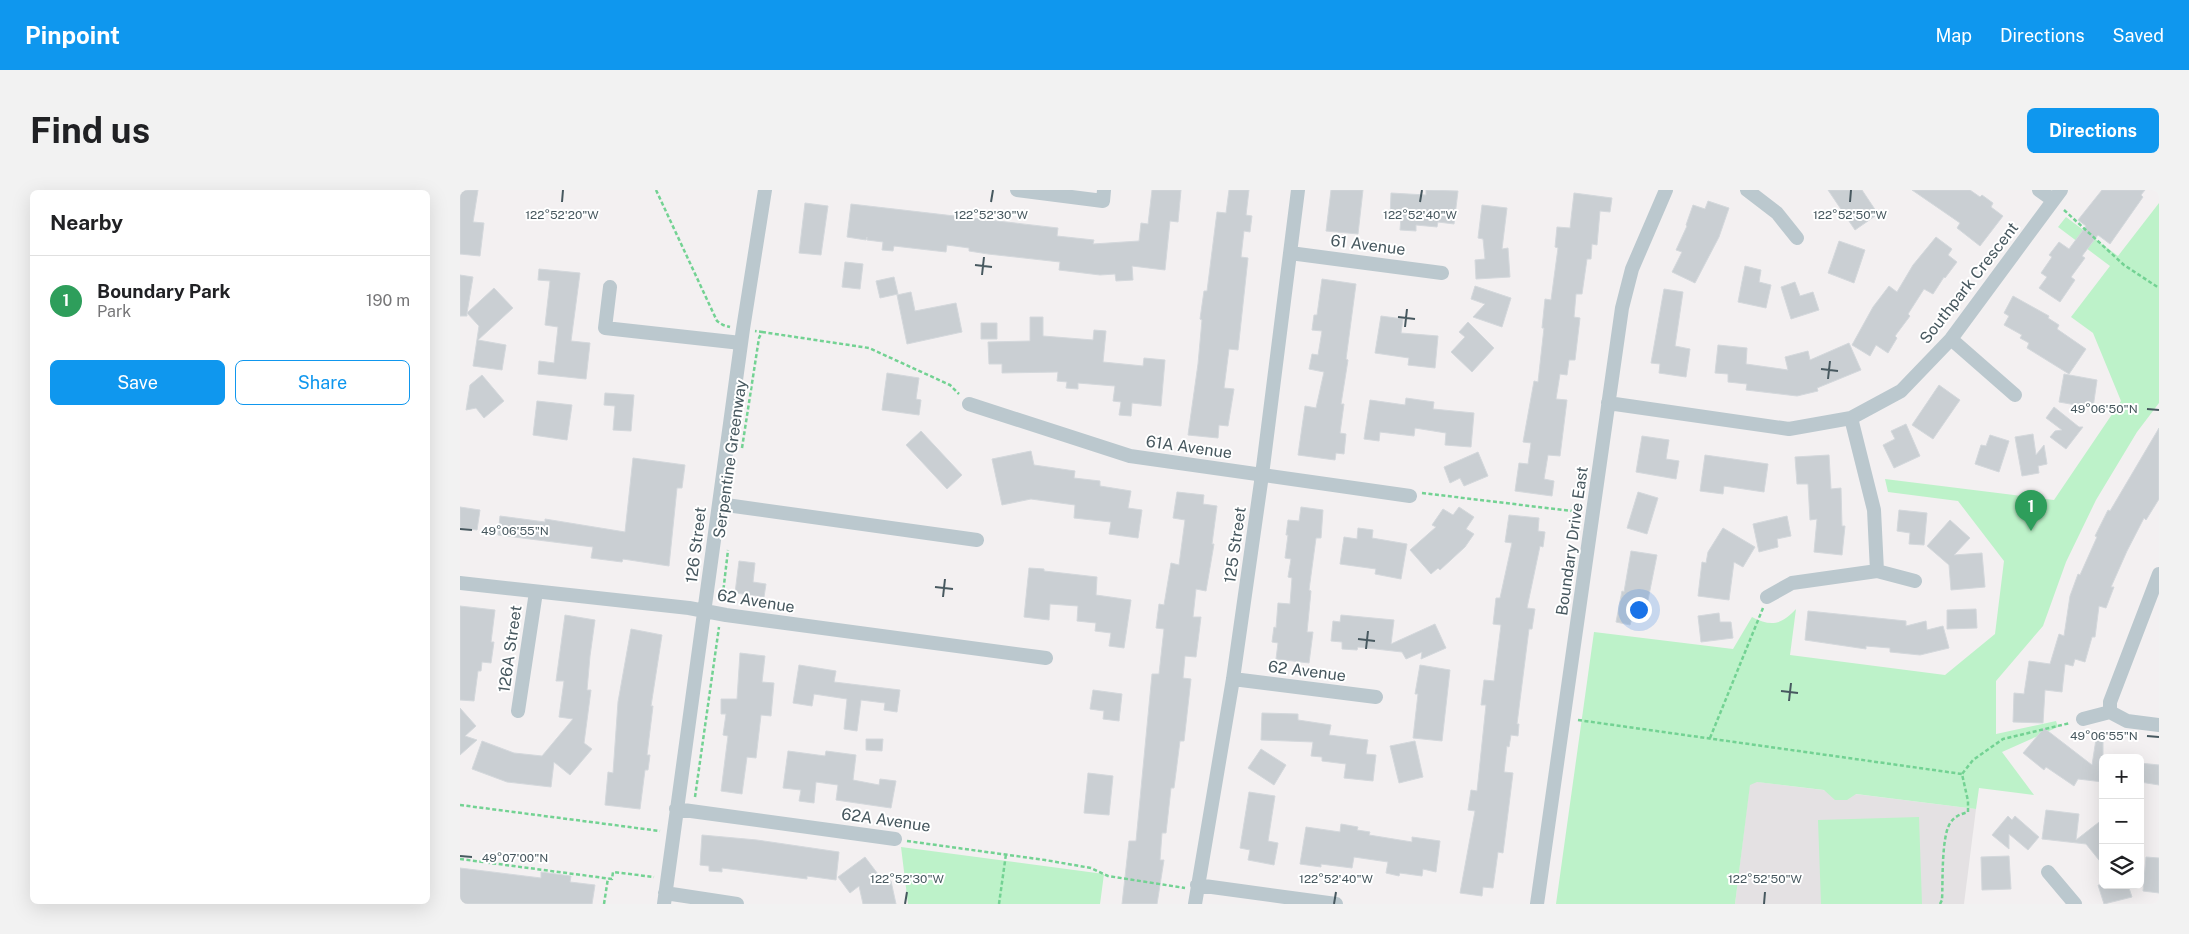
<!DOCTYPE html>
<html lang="en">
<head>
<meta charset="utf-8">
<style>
  :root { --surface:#fff; --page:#f2f2f2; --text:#202124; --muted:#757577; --line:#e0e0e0; --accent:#0f97ee }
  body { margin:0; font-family:"Public Sans",sans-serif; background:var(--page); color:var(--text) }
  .controls { position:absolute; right:15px; bottom:15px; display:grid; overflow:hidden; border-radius:8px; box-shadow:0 5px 20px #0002 }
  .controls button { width:45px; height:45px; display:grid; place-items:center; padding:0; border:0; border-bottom:1px solid var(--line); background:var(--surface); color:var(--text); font:25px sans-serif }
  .you { position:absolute; left:1178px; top:419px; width:18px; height:18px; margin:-12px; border:4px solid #fff; border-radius:50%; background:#1a73e8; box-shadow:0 0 0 8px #1a73e833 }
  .badge { display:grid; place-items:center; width:32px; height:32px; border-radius:50%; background:var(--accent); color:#fff; font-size:16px; font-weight:700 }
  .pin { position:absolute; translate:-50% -41px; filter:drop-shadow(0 1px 2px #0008) }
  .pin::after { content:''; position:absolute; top:26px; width:18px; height:15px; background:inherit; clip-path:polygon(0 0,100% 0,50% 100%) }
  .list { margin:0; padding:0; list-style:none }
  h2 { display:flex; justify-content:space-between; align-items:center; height:65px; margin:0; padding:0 20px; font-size:21px }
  h2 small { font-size:16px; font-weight:400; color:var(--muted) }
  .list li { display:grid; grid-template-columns:32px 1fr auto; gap:15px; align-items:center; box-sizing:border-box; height:90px; padding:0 20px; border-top:1px solid var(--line) }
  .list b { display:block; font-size:19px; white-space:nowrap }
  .list p { margin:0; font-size:16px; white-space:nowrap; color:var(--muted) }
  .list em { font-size:16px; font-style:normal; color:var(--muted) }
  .actions { display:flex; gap:10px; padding:15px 20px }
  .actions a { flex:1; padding:11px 0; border:1px solid var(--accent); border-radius:8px; text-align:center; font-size:18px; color:var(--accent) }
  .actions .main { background:var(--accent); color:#fff }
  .icon { flex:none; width:28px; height:28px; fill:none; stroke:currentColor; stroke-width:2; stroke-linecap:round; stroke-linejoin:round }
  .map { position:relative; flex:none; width:1699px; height:714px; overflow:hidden; border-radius:8px }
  header { display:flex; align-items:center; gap:30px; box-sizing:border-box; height:70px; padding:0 25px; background:var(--accent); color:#fff }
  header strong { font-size:24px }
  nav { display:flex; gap:28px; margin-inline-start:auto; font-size:18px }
  .intro { display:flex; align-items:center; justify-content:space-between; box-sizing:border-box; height:120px; padding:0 30px }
  h1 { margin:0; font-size:35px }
  .button { padding:12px 22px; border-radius:8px; background:var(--accent); color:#fff; font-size:18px; font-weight:700 }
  main { display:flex; gap:30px; padding:0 30px }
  aside { flex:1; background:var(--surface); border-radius:8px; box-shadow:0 5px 20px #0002 }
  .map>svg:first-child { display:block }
</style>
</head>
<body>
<header>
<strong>Pinpoint</strong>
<nav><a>Map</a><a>Directions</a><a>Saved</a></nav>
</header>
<div class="intro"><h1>Find us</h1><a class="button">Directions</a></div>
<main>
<aside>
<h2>Nearby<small></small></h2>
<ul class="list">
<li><span class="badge" style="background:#2e9e5b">1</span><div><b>Boundary Park</b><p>Park</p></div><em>190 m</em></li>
</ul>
<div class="actions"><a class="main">Save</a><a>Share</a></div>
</aside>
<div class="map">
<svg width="1699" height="714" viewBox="0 0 1699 714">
  <rect width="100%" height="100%" fill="#f3f0f1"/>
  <path fill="#e4e1e3" d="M1290 591 1516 619 1504 714H1275Z"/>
  <path fill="#bdf2c9" d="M1699 13V213L1677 242 1636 310 1606 372 1583 436 1536 491V544L1596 531 1598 537 1542 562 1574 605 1519 598 1516 619 1396 604 1387 610H1375L1364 600 1297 592 1290 595 1275 714H1096L1134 442 1273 459 1292 427C1311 437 1321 435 1336 419L1330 465 1485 485 1535 444 1544 371 1498 311 1428 302 1425 289 1594 310 1661 211 1633 143 1611 127 1650 76 1598 37 1606 27 1658 66Z
    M1459 627 1462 714H1361L1358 630Z
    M441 657 644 684 640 714H448Z"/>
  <path fill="#cacfd3" stroke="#d4d8dc" d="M0 0H18L13 32 24 33 20 66 0 64Z
    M692 0H721L718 32 710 31 705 80 672 76 673 90 656 91 655 84 640 85 599 80 600 72 528 64 509 61V58L487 55 486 62 434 56 433 61 422 60 423 52 407 50V47L406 50 387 47 391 14 598 38 597 46 634 50 633 54 679 51 681 33 688 34Z
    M769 0H789L786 25 792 26 790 42 784 41 781 67 788 68 778 160 769 159 764 198 774 199 768 236 759 235 758 248 728 245 738 174 742 130 740 129 744 101H747L757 22 766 23Z
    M871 0H903L898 44 866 41Z
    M966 0 998 1 994 34 978 32 977 37 956 35V41L940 40 941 27H930L931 3 966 5Z
    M1368 0H1402L1418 24 1395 40Z
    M1452 0H1510L1520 7 1522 5 1533 13 1531 17 1543 26 1520 56 1497 38 1500 33Z
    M1642 0H1685L1681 5 1683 7 1650 54 1638 45 1622 66 1625 68 1611 87 1615 90 1600 112 1579 98 1587 87 1581 83 1592 67 1589 65 1599 52 1609 59 1626 36 1618 30Z
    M1114 3 1152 8 1150 22 1140 21 1137 55 1132 54 1131 69H1127L1122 104H1116L1114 127 1120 128 1115 170H1109L1107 185 1100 184 1096 209 1107 210 1100 266 1088 265 1084 289 1094 291 1092 306 1055 301 1059 273 1068 274 1071 253 1063 252 1074 191 1078 192 1084 138H1082L1085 109 1091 110 1098 58 1095 57 1097 37 1110 38Z
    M1248 11 1269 18 1259 47 1235 93 1212 82 1222 62 1216 60 1227 36 1226 35 1233 15 1245 19Z
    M345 13 368 16 361 65 339 63Z
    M1022 15 1047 18 1042 59 1048 58 1050 87 1016 89 1015 70 1025 69 1023 49 1018 48Z
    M1476 47 1492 59 1488 65 1497 72 1485 88 1484 87 1473 104 1464 99 1448 124 1450 126 1435 146 1437 148 1428 163 1416 155 1410 166 1392 155 1413 117 1429 96 1437 102 1453 75Z
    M1379 51 1405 60 1394 93 1368 83Z
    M385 72 403 74 400 99 382 97Z
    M1285 76 1301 80 1299 92 1311 95 1306 118 1278 112Z
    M79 79 120 83 111 151 130 153 126 189 78 184 79 171 94 173 98 137 85 135 90 91 78 90Z
    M0 85 13 87 7 123 34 98 53 118 18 150 46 155 42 180 13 176 19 136 7 123V126H0Z
    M434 87 438 104 420 108 416 91Z
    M862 89 896 94 886 169 888 170 881 214H884L880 243 886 244 884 264 876 263 875 270 838 265 845 216 856 218 864 182 849 179 852 164 858 165 862 141 852 140 854 125H857Z
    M1335 92 1340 106 1353 102 1359 120 1331 129 1321 97Z
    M1015 96 1051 108 1042 137 1013 127 1025 114 1011 109Z
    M1204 99 1223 102 1215 156 1230 159 1226 187 1199 183 1200 174 1191 173Z
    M451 102 455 121 496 113 502 142 447 154 437 105Z
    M1553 106 1589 126 1588 128 1599 135 1597 139 1626 159 1609 184 1567 158 1569 153 1560 148 1562 145 1544 135 1549 126 1544 123Z
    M921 126 943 129 941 143 978 146 975 178 948 175 949 168 915 163Z
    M570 127H583V146L633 150 634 140 646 141 643 172 683 176 684 168 705 170 701 216 672 213 671 226 659 225 661 212 653 211 655 196 618 193V199L606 198 607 192 597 191 598 182 542 183V174H529L528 152 570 151Z
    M1008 132 1034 158 1012 182 991 162 1005 147 999 142Z
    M521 133H537V149H521Z
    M1389 153 1401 180 1357 198 1358 201 1337 206 1286 200 1287 194 1268 192V184L1255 183 1258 155 1287 158 1286 174 1328 180 1325 167 1348 161 1350 170Z
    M427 183 459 188 456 209 461 210 459 225 422 220Z
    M1604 184 1637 190 1633 218 1599 212Z
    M22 185 44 211 24 228 16 218 6 220 10 195Z
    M1479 195 1500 210 1473 249 1452 235Z
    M145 203 174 205 171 241 153 240 155 216 144 215Z
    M946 208 974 212 973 219 1014 223 1011 257 985 255 986 243 955 238 954 246 920 242 919 251 904 249 910 210 945 215Z
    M77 211 112 215 107 250 73 245Z
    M1594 217 1619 237H1623L1606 259 1590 247 1595 241 1602 240 1586 228Z
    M1446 234 1460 266 1434 278 1423 255 1435 249 1431 241Z
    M1699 238V309L1686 330 1684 328 1667 361 1651 397H1654L1646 418 1639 416 1635 447H1632L1625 472 1615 469 1613 476 1605 474 1602 502 1585 500 1583 533 1553 532 1554 503 1564 504 1569 471 1590 474 1599 444 1604 446 1610 406 1618 384 1620 385 1637 347 1635 346 1648 320 1650 321Z
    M461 241 502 285 487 299 446 255Z
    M1573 244 1576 265 1584 255 1587 274 1578 276 1579 283 1562 286 1555 247Z
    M1530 245 1549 251 1539 282 1515 274 1521 255 1526 256Z
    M1182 246 1209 250 1206 269 1219 271 1216 289 1176 282Z
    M571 261 574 275 615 281 614 288 640 291V296L671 301 668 318 682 320 678 348 649 344 651 332 614 328 615 315 571 309 542 315 532 269Z
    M1018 262 1028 286 1004 296 1000 288 990 293 984 277Z
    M1245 265 1308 274 1304 302 1264 296 1263 304 1240 301Z
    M1369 265 1371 299 1381 298 1382 336H1385L1382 365 1354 362 1357 329 1350 330 1348 294H1337L1335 267Z
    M173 268 225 275 222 298H217L209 376 163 369 162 372 131 368 133 357 38 345 40 326 85 332V329L165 342Z
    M717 302 744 305 743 314 757 316 752 354H754L746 401 736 399 733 427H741L736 467 725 466 723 488 731 489 724 551H720L714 598H711L706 643H702L700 670H704L697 714H662L669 651H676L692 484H699L704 439 696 438 699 414 704 415 711 373 719 375 725 330 713 328Z
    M1178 302 1198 308 1187 344 1167 338Z
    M0 317 20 320 17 340 0 338Z
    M841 317 863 320 861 348H856L849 400 851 401 847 442H853L849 473 816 469 818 453 812 452 814 437 816 438 818 413 830 414 832 388 828 387 831 369 825 368 828 345H826L828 330 839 331Z
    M999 317 1014 327 1006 339 1014 344 1005 357 980 380 978 378 971 384 950 360 976 337 972 335 983 319 993 325Z
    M1439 320 1467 323 1464 355 1449 354 1450 343 1437 341Z
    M1049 325 1079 328 1078 341 1085 342 1083 357 1080 356 1067 418 1075 419 1072 439H1069L1057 534H1059L1058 546 1051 545 1049 557 1047 556 1044 582 1053 583 1043 663 1038 662 1033 698 1023 697 1022 706 1000 703 1015 621 1008 620 1011 600 1017 601 1026 515H1021L1024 490 1034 491 1041 435 1033 434 1036 408H1040L1052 353 1045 352Z
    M1327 326 1331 346 1317 349 1318 357 1299 362 1293 334Z
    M1490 330 1510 348 1494 365 1522 363 1525 397 1491 400 1489 375 1467 356Z
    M898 338 913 340 912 348 947 354 941 389 915 384 916 379 880 374 884 347 897 349Z
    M1263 338 1295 357 1283 377 1274 372 1269 410 1238 406 1242 372 1246 373 1248 362Z
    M1171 361 1197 365 1184 430 1172 428 1170 435 1156 432 1162 401 1164 402Z
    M279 371 295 373 293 392 306 394 304 407 275 403Z
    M569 378 584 379V381L637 387 636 405 671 410 664 458 649 456 651 443 635 441 636 433 617 431 618 416 590 414 589 430 564 427Z
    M0 416 35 420 31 452H34L31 473 22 472 21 481H18L14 511 0 510Z
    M1516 419 1517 438 1487 439V420Z
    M1348 421 1446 431V436L1466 431 1467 440 1483 436 1489 458 1460 465 1430 462V458L1406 456V459L1345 450Z
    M1259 423 1260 432H1271L1273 448 1241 452 1238 426Z
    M105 425 135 430 130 466 127 500H131L124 553 132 559 110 585 94 572 91 597 47 592 12 579 22 551 54 563 82 566 113 529 99 527 104 491H96Z
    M881 425 934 430 931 454 975 434 986 458 961 469 962 462 946 469 942 462 898 457 897 460 882 459V452L871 451 873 431 880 432Z
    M171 439 202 445 191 516H193L187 565H190L188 580H185L180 619 145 615 148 582 153 583 158 512Z
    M280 463 305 466 302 492 314 493 311 526 301 525 296 568 287 567 282 604 261 601 268 546 263 545 266 524H261V509H277Z
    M339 475 376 481 374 492 440 500 437 522 424 520 425 513 401 510 397 541 384 539 387 509 354 504 352 516 333 513Z
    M960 475 990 480 982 551 953 548 958 504H955Z
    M633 500 662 504 659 531 643 529 644 521 630 519Z
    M0 518 16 536 5 546 17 550 0 565Z
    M802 523 838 524V530L871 535 869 545 908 550 906 564 916 565 913 591 884 588 886 574 862 571V567L851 566 853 552 801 550Z
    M1584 538 1632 575 1636 549 1643 550V592L1618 589 1614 596 1586 577 1584 580 1563 563Z
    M406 549H423L422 561 406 560Z
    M955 551 963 587 939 593 930 556Z
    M801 559 826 575 814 595 788 578Z
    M328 561 365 566 366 561 396 565 393 590 419 595 420 589 436 591 431 618 376 610 378 595 356 592 354 613 339 611 341 600 323 598Z
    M1680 573 1699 575V595L1680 592Z
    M628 583 653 586 649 625 624 623Z
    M789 602 815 606 808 651 818 653 814 675 788 670 790 660 780 658Z
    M1586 620 1619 624 1616 650 1643 629V675L1626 654 1582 649Z
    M1548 626 1552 630 1555 626 1579 647 1568 660 1549 644V659L1532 645Z
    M881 634 898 637 897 640 910 642 909 645 952 652V647L980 651 976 682 963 679 962 686 940 683 939 686 926 683 928 672 894 667 892 678 861 674V677L840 674 846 637 880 642Z
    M242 645 297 650 379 662 376 690 347 686V689L262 678V682L249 681V676L240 675Z
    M1549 666 1551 699 1522 700 1521 667Z
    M405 667 424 692 431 691 436 714H403L399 696 390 703 378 687Z
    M1686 667 1699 668V703L1683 701Z
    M0 678 81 688V682L111 686 110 692 135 695 132 714H0Z
    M1638 695H1668L1672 707 1644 714Z"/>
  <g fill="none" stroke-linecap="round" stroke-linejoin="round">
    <path stroke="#73d293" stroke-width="2.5" stroke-dasharray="4 2.5" stroke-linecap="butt" d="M196 0 257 131 263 135 270 137
      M1604 20 1664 75 1699 98
      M302 142 409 158 490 195 499 204
      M282 258 299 148 302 142 295 141
      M962 303 1120 322
      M262 412 268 360
      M1118 530 1502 584
      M1250 548 1303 418
      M235 607 259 437
      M0 615 200 641
      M447 651 585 670 631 678 648 686 725 698
      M0 669 152 689 153 682 194 687
      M144 714 148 688
      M539 714 546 664
      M1480 714 1482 710C1483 693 1481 644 1491 632 1495 626 1501 624 1508 622V611L1502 584 1513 570 1543 549 1610 533"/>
    <path stroke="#bbc8ce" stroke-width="14" d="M557 0 643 11 644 0
      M1287 0 1317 23 1337 48
      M1579 0 1593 10
      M830 63 982 83
      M150 97 145 138 281 153
      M1491 149 1555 205
      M1148 213 1329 239 1391 228 1441 201 1491 149 1601 0
      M509 214 670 266 950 306
      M1391 228 1414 320 1417 381
      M259 314 517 350
      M1699 384 1650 512V522L1667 531 1699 535
      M0 393 229 418 266 425 586 468
      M1307 407 1332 393 1417 381 1455 391
      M773 489 916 507
      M58 521 76 402
      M1623 529 1650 522
      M216 619 435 649
      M1588 682 1615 714
      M737 695 876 714
      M205 703 277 714
      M204 714 283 139 305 0
      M735 714 773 489 802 285 838 0
      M1077 714 1162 118 1172 79 1206 0"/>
  </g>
  <path fill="none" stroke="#47585f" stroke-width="2" d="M102 12 103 0M531 12 533 0M960 12 962 0M1390 12 1391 0M515 75 532 77M522 85 524 67M938 127 955 129M945 137 947 119M1361 179 1378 181M1368 189 1370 171M1687 219 1699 220M0 339 12 340M475 397 493 399M483 407 485 389M898 449 915 451M906 459 908 441M1321 501 1338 503M1329 511 1331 493M1687 546 1699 547M0 666 12 667M445 714 447 702M874 714 876 702M1304 714 1305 702"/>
  <g text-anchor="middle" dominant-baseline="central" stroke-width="4" stroke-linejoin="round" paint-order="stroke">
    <g font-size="16" fill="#47585f" stroke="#fff">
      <text transform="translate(908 55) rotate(7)">61 Avenue</text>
      <text transform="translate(1509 93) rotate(-52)">Southpark Crescent</text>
      <text transform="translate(729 257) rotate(8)">61A Avenue</text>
      <text transform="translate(270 269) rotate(-82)">Serpentine Greenway</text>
      <text transform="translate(1112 351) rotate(-82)">Boundary Drive East</text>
      <text transform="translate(236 355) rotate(-83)">126 Street</text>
      <text transform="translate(775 355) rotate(-82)">125 Street</text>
      <text transform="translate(296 411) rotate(9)">62 Avenue</text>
      <text transform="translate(50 459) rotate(-82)">126A Street</text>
      <text transform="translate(847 481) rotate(7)">62 Avenue</text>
      <text transform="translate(426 630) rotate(8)">62A Avenue</text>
    </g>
  </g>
  <g font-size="12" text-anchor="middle" fill="#47585f" stroke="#fff" stroke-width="4" stroke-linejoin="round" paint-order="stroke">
    <text x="102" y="29">122°52'20"W</text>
    <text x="531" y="29">122°52'30"W</text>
    <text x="960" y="29">122°52'40"W</text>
    <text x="1390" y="29">122°52'50"W</text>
    <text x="1644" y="223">49°06'50"N</text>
    <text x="55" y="345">49°06'55"N</text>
    <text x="1644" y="550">49°06'55"N</text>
    <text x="55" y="672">49°07'00"N</text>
    <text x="447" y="693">122°52'30"W</text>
    <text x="876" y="693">122°52'40"W</text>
    <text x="1305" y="693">122°52'50"W</text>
  </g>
</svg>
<div class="controls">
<button>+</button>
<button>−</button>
<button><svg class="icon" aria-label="layers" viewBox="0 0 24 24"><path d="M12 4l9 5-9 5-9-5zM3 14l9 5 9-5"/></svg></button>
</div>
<div class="you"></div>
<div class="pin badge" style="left:1571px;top:341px;background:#2e9e5b">1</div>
</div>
</main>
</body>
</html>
